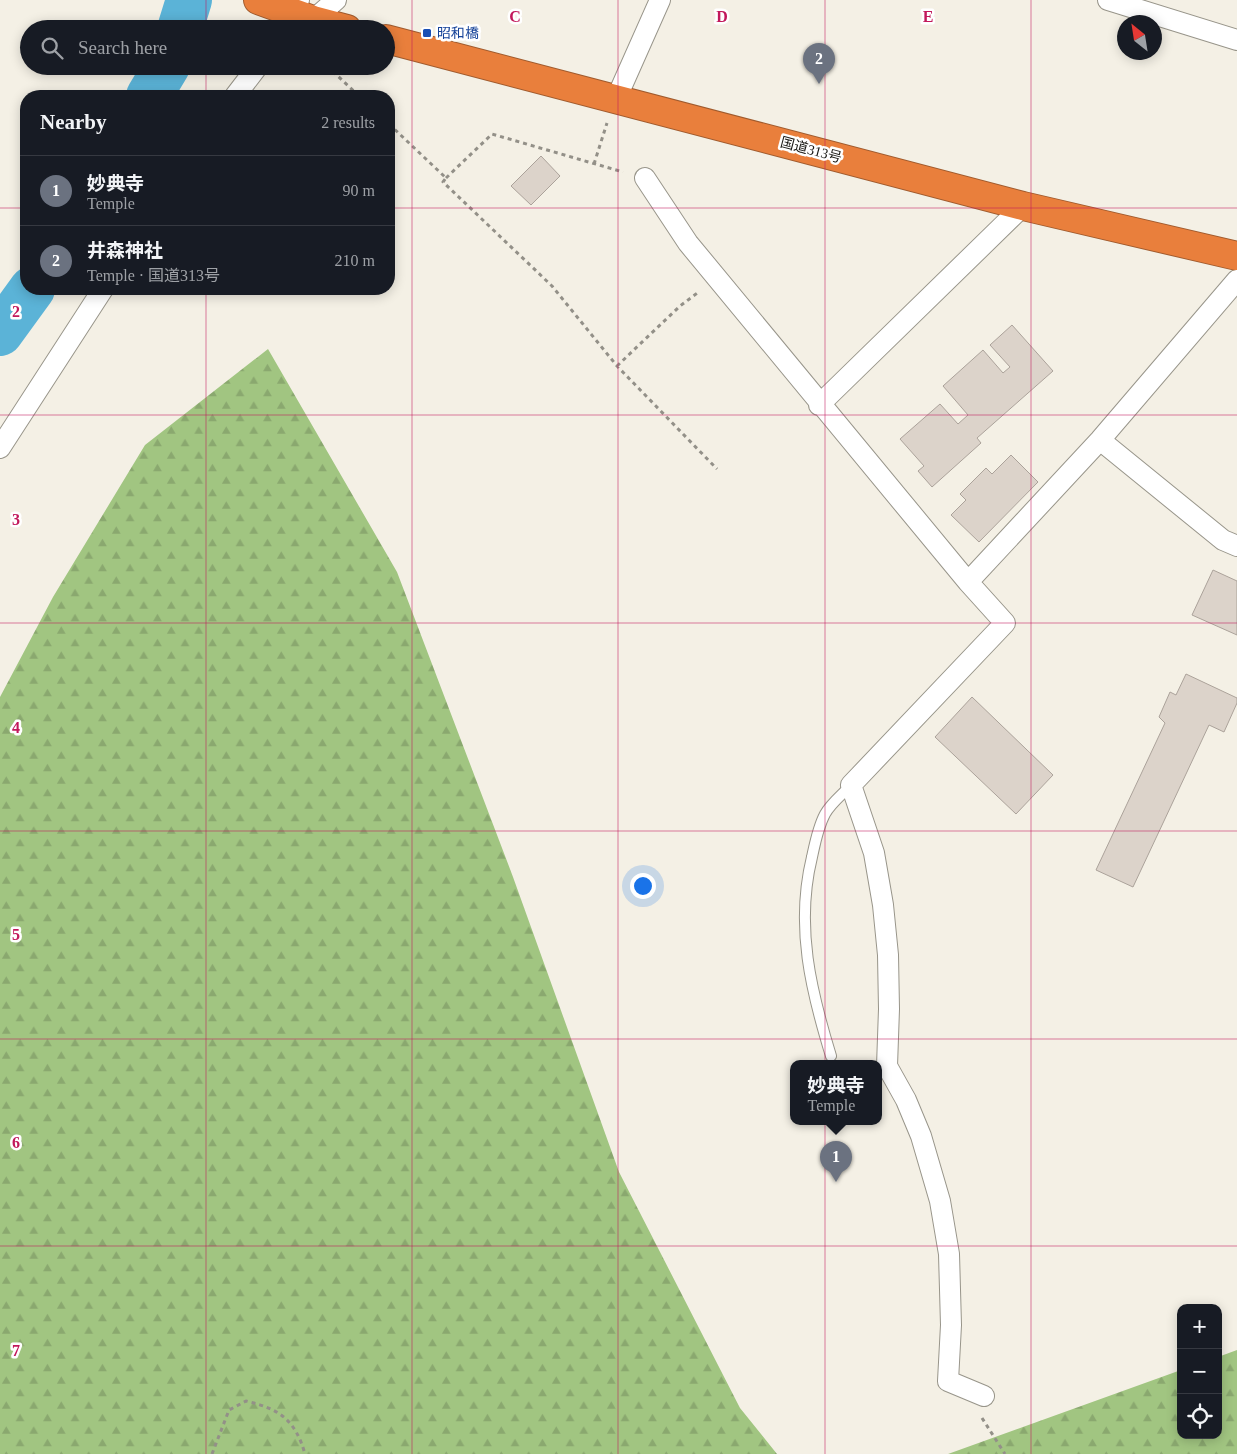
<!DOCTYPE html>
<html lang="en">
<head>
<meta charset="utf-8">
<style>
  :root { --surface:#171b24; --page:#242831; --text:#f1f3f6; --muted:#9ea1a6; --line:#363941; --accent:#ce9fcd }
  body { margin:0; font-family:"Times New Roman","Noto Sans JP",serif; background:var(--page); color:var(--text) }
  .controls { position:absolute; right:15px; bottom:15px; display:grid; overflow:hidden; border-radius:10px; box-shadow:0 2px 12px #0003 }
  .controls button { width:45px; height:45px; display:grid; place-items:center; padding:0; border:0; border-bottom:1px solid var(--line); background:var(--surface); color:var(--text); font:25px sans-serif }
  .compass { position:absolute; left:1117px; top:15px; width:45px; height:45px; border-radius:50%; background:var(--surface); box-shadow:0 2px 12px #0003; rotate:330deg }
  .you { position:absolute; left:642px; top:885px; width:18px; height:18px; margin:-12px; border:4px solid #fff; border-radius:50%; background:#1a73e8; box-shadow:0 0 0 8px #1a73e833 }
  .badge { display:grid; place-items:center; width:32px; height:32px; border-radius:50%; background:var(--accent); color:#fff; font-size:16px; font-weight:700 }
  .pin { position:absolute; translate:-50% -41px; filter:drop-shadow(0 1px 2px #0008) }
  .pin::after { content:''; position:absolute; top:26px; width:18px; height:15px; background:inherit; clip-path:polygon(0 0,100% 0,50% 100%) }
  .popup { position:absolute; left:790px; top:1060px; width:92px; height:65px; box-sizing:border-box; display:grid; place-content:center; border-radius:10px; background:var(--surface); filter:drop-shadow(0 1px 4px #0005); font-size:16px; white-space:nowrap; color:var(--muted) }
  .popup b { font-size:19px; color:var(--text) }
  .popup::after { content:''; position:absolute; left:50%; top:100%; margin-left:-10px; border:10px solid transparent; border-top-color:var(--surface) }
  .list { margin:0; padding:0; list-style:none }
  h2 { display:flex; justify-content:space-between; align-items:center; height:65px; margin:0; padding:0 20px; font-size:21px }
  h2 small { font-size:16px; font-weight:400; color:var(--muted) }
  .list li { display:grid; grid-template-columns:32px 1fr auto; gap:15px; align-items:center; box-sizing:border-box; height:70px; padding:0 20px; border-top:1px solid var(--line) }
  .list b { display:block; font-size:19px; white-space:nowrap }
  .list p { margin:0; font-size:16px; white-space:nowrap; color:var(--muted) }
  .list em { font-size:16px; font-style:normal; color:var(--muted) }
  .icon { flex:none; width:28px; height:28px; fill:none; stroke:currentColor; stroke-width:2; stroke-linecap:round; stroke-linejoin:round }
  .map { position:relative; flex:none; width:1237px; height:1454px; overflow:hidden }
  .search { position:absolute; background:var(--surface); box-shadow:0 2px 12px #0003; left:20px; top:20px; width:375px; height:55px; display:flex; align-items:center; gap:12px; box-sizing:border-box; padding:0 18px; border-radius:28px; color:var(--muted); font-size:19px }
  .panel { position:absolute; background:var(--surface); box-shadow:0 2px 12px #0003; left:20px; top:90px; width:375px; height:205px; border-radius:20px }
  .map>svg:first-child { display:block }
</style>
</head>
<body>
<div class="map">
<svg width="1237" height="1454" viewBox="0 0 1237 1454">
  <defs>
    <pattern id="forest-firs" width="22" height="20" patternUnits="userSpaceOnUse" patternTransform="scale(1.25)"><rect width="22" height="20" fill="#a1c581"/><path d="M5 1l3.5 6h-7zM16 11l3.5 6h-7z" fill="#8aa86f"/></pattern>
  </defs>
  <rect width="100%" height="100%" fill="#f4f0e5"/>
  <path fill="url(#forest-firs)" d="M268 349 397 572 513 877 619 1172 740 1408 777 1454H0V697L53 597 145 445Z
    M1237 1350V1454H948L1181 1370V1435H1218V1357Z"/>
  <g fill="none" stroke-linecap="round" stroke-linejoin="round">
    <path stroke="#5bb3d7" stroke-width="46" d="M180 29 189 0
      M149 96 167 66
      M0 333 32 289"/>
  </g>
  <path fill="#dcd3ca" stroke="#aba29a" d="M541 156 560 176 531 205 511 186Z
    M1012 325 1053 371 977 438 981 443 932 487 918 471 924 466 900 439 940 404 958 424 968 415 943 386 983 350 1003 373 1010 367 990 345Z
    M1011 455 1038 482 979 542 951 515 966 500 960 494 986 468 992 474Z
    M1213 570 1237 581V635L1192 615Z
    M1186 674 1237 698V703L1224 732 1209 725 1133 887 1096 870 1165 723 1159 717 1170 692 1176 695Z
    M972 697 1053 775 1016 814 935 737Z"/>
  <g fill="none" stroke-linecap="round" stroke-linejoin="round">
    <g stroke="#98958a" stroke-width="12">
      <path id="lane" d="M831 1056C811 991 795 926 812 857 815 843 818 827 825 814 831 803 843 794 851 785"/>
    </g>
    <g stroke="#98958a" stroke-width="22">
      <path id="street" d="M1108 0 1237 40
        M313 20 336 0
        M284 29 299 0
        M235 96 258 66
        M616 99 660 0
        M645 178 688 243 968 582 1100 440 1237 280
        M819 405 1023 206
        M1100 440 1223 540 1237 546
        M0 448 103 289
        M968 582 1005 623 851 785 874 853 883 905 888 955 889 1009 887 1066 906 1100 921 1136 940 1201 949 1254 951 1325 948 1381 984 1396"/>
    </g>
    <g stroke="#a05b2e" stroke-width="30">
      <path id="highway" d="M258 0 313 20 347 29
        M386 39 1023 206 1237 256"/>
    </g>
    <path stroke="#939088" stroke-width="3" stroke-dasharray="4 4" stroke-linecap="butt" d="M327 66 359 96
      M389 124 446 178 443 182 552 286 617 366 717 469
      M594 164 607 123
      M446 178 492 134 623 172
      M617 366 680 306 700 291
      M982 1418 1005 1454
      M212 1454 229 1410 246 1401C279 1409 295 1419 305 1454"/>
    <use href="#lane" stroke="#fff" stroke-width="10"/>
    <use href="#street" stroke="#fff" stroke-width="20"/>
    <use href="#highway" stroke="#e97f3c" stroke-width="28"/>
  </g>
  <path fill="none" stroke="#c2185b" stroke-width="1" stroke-opacity="0.55" d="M206 0V29M412 0V1454M618 0V1454M825 0V1454M1031 0V1454M206 66V96M0 208H26M389 208H1237M206 289V1454M0 415H1237M0 623H1237M0 831H1237M0 1039H1237M0 1246H1237"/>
  <rect fill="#1a4fb4" stroke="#fff" stroke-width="2" x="422" y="28" width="10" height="10" rx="2.5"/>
  <g text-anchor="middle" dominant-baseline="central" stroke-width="5" stroke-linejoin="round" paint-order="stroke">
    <g font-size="14" fill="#164399" stroke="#fff" text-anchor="start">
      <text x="437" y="33">昭和橋</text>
    </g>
    <g font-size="14" fill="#181713" stroke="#fff">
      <text transform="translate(811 150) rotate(15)">国道313号</text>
    </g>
  </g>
  <g font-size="16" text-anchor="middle" font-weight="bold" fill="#c2185b" stroke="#fff" stroke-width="5" stroke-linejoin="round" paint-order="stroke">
    <text x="515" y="22">C</text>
    <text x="722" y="22">D</text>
    <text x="928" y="22">E</text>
    <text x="16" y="317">2</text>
    <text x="16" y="525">3</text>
    <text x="16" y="733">4</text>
    <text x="16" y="940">5</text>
    <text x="16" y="1148">6</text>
    <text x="16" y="1356">7</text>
  </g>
</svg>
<div class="controls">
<button>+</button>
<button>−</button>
<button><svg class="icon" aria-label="locate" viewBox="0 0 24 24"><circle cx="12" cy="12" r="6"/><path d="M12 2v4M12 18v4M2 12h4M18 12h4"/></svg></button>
</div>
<svg class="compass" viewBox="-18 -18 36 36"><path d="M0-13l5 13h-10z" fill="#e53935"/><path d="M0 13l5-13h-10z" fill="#9ea1a6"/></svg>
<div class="you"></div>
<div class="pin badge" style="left:836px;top:1182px;background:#6b7280">1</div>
<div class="popup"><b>妙典寺</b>Temple</div>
<div class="pin badge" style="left:819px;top:84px;background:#6b7280">2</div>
<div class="search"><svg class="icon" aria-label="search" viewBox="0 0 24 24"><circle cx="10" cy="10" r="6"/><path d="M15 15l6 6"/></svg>Search here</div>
<section class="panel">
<h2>Nearby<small>2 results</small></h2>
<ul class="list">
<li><span class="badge" style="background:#6b7280">1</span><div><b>妙典寺</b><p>Temple</p></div><em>90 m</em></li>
<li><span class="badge" style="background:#6b7280">2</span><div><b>井森神社</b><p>Temple · 国道313号</p></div><em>210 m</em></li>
</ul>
</section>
</div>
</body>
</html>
